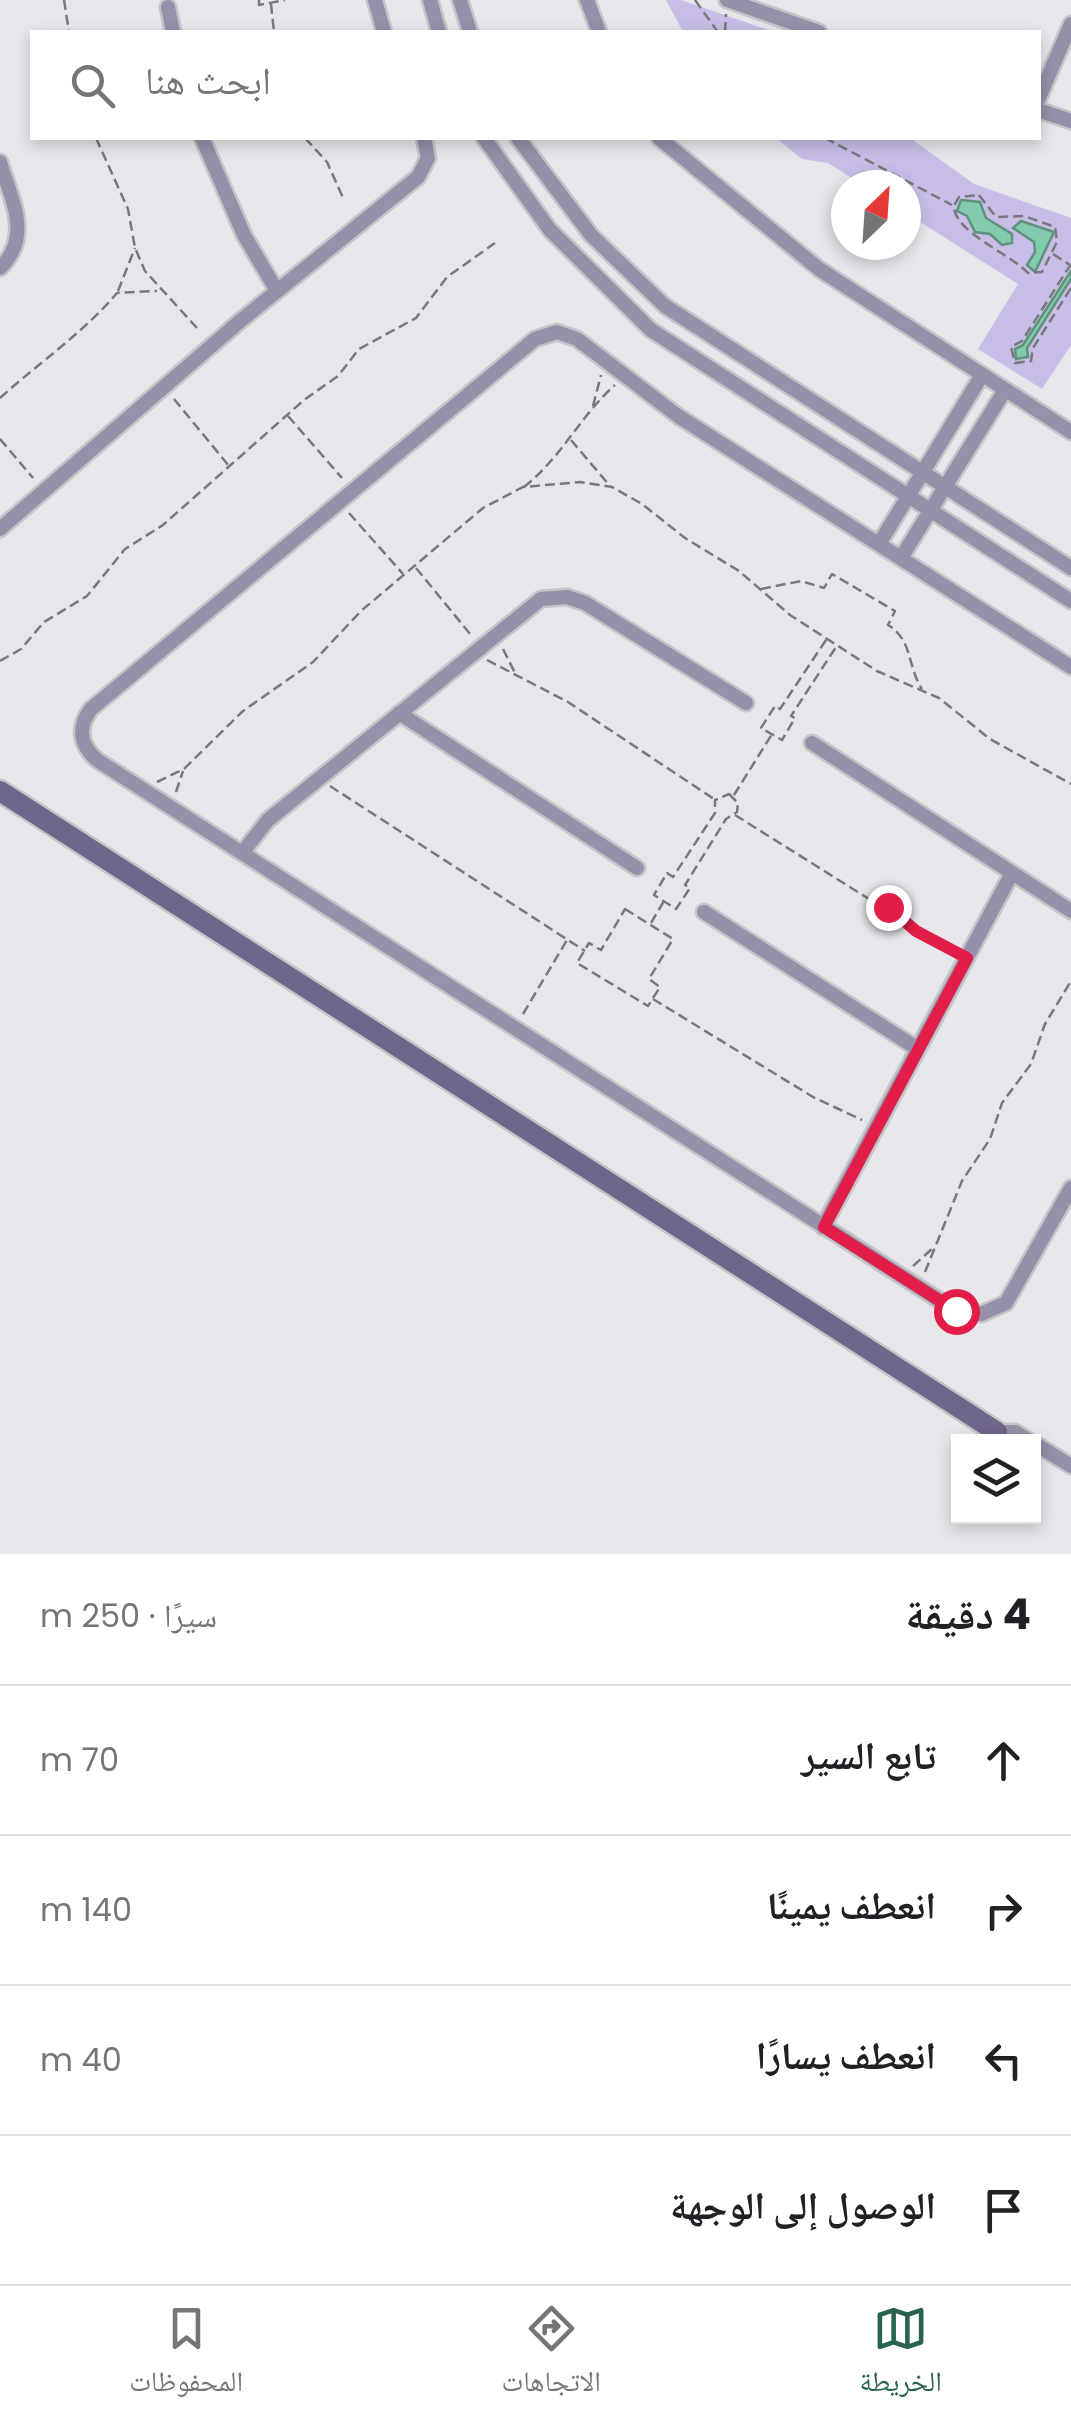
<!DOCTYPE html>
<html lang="ar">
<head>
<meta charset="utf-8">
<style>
  :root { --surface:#fff; --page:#f6f6f6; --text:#202124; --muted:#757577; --line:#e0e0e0; --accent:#28634d }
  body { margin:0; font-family:Poppins,"Noto Naskh Arabic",sans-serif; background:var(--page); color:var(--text); direction:rtl }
  .controls { position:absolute; right:30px; bottom:30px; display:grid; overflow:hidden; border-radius:0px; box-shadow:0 5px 15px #0003 }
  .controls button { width:90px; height:90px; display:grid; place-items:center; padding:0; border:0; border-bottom:2px solid var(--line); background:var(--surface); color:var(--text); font:50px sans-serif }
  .compass { position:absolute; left:831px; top:170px; width:90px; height:90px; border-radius:50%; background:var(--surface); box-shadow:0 5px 15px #0003; rotate:25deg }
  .stop { position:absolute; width:30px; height:30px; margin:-22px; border:8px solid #e11d48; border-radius:50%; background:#fff }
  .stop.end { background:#e11d48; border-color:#fff; box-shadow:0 2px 10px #0008 }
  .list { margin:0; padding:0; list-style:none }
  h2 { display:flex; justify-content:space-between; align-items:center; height:130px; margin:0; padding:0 40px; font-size:42px }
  h2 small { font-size:32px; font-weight:400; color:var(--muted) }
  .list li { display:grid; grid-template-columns:65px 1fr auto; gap:30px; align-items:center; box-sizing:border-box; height:150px; padding:0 40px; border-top:2px solid var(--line) }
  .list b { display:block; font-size:38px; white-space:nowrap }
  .list em { font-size:32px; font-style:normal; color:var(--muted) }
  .icon { flex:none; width:55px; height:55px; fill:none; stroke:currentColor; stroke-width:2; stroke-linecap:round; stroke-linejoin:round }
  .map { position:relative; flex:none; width:1071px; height:1554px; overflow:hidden; direction:ltr }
  .search { position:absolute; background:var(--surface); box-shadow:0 5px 15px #0003; left:30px; right:30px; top:30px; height:110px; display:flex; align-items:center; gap:25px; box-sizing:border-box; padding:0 35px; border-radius:0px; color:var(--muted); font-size:38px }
  .sheet { height:730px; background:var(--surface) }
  nav { display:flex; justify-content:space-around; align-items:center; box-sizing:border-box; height:140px; border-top:2px solid var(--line); background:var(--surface); font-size:28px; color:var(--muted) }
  nav a { display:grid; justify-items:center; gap:5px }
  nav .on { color:var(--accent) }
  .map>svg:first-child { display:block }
</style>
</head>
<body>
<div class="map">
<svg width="1071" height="1554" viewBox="0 0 1071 1554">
  <rect width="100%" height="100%" fill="#e7e6eb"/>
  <path fill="#c7bde7" d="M666 0H681L774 32H683Z
    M776 138H910L974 184 1071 218V345L1042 389 978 349 1018 284 906 213V185H863L828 163 802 159Z"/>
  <path fill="#82cbac" stroke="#60937e" stroke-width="2.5" d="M961 200 980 202 986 218 1012 234V243L1002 245 990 234 975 232 967 216 957 211Z
    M1021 221 1054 232 1035 272 1027 265 1035 252 1034 242 1013 228Z
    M1071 271V279L1027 348 1028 357 1016 359 1015 349 1023 345Z"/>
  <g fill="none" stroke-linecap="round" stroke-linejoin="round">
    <g stroke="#c5c4c8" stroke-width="19">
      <path id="minor" d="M375 0 384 32
        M430 0 439 32
        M460 0 470 32
        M587 0 599 32
        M727 0 819 32
        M168 7 173 32
        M1038 100 1071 24
        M1038 110 1071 121
        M202 138 244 235 277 291
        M484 138 550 230 651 330 1071 601
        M518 138 591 235 665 306 1071 568
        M659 138 819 269 1071 432
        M0 162C11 199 33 236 0 268
        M0 529 239 322 418 177 428 158 424 138
        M879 544 982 375
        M901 558 1005 390
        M1071 667 678 416 577 339 557 332 535 339 91 709C77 728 80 745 97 760L956 1311 981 1314 1006 1303 1071 1188
        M399 713 637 868
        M812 743 1071 911
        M242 853 268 820 541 599 567 597 585 603 746 703
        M704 912 918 1049
        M823 1227 1012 873
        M997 1432H1015L1031 1442
        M1034 1443 1071 1466"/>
    </g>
    <g stroke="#c5c4c8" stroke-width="25">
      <path id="secondary" d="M0 791 997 1432"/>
    </g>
    <path stroke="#79797c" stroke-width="2.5" stroke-dasharray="10 5" stroke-linecap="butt" d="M64 0 69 32
      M259 0V5L285 0
      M695 0 718 32
      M271 4 274 32
      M725 32 726 14
      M96 138 128 209 135 248 145 271 197 328
      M305 138 327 162 344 200
      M825 138 952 205
      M979 195 996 217 1024 216 1055 227 1057 242 1042 272 1028 273C1009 253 954 232 954 206L959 197Z
      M1053 254 1070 265
      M1071 264 1022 341 1011 347 1015 363 1031 361 1033 348 1071 288
      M118 291 135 248
      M0 398C40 362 83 333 117 293L157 291
      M174 399 229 466
      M593 406 601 375
      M288 416 342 478
      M0 439 33 478
      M571 440 610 486
      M524 487C562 457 580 416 615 385
      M349 513 403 574
      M416 568 471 635
      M761 589 801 581 824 588 832 574 895 611 888 625C913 640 907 666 922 689
      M826 640 780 709 775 706 761 728 782 740 795 718 791 716 836 647
      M503 649 515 673
      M487 660 568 702 714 799
      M0 661 21 649 44 622 87 596 125 549 163 525 304 400 338 376 359 349 416 318 447 277 495 243
      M157 782 184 769 243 711 313 662 361 611 483 508 523 487 580 482 612 487 642 504 685 538 739 571 790 615 877 671 939 698 990 739 1071 784
      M330 786 585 951
      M176 792 183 771
      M729 794 738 803 737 812 726 819 685 885 690 888 676 909 654 895 667 873 673 877 715 813V800Z
      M734 795 772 734
      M735 815 952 951
      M625 909 673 939 649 979 660 987 648 1006 577 963 589 943 601 950Z
      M651 923 664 901
      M653 999 813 1097 862 1120
      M523 1014 567 940
      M913 1266 933 1248
      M925 1272 962 1181 990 1139 1002 1103 1031 1064 1045 1024 1071 981"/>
    <use href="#minor" stroke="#9690aa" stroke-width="14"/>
    <use href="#secondary" stroke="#6f668b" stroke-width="20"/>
  </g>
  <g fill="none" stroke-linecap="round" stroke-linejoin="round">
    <path stroke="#e11d48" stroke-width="12" d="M888 907 916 931 967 958 824 1227 956 1311"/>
  </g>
</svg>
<div class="controls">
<button><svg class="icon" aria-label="layers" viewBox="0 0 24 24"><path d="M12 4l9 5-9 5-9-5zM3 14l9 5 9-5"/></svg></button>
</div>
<svg class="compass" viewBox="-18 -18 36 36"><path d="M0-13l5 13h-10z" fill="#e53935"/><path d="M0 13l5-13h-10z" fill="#757577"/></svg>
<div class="stop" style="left:956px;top:1311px"></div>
<div class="stop end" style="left:888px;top:907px"></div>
<div class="search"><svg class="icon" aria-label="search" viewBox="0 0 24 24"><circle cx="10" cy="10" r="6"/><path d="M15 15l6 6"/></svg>ابحث هنا</div>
</div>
<section class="sheet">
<h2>4 دقيقة<small>سيرًا · 250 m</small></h2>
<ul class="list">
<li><svg class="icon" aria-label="ahead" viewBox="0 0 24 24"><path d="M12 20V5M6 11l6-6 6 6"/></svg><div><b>تابع السير</b></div><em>70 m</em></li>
<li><svg class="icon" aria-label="right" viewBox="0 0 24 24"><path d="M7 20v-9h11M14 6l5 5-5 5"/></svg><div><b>انعطف يمينًا</b></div><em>140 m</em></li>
<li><svg class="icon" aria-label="left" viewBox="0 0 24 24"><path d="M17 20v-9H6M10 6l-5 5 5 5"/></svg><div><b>انعطف يسارًا</b></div><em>40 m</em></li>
<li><svg class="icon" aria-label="arrive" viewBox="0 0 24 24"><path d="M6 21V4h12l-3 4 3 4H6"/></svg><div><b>الوصول إلى الوجهة</b></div></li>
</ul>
</section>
<nav>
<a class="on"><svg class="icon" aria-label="map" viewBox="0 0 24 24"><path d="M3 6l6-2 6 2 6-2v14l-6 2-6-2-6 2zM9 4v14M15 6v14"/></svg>الخريطة</a>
<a><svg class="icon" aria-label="directions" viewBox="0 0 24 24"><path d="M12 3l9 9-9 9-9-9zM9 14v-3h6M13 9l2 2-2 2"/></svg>الاتجاهات</a>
<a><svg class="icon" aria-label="saved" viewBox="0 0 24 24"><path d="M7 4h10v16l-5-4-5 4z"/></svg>المحفوظات</a>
</nav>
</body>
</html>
